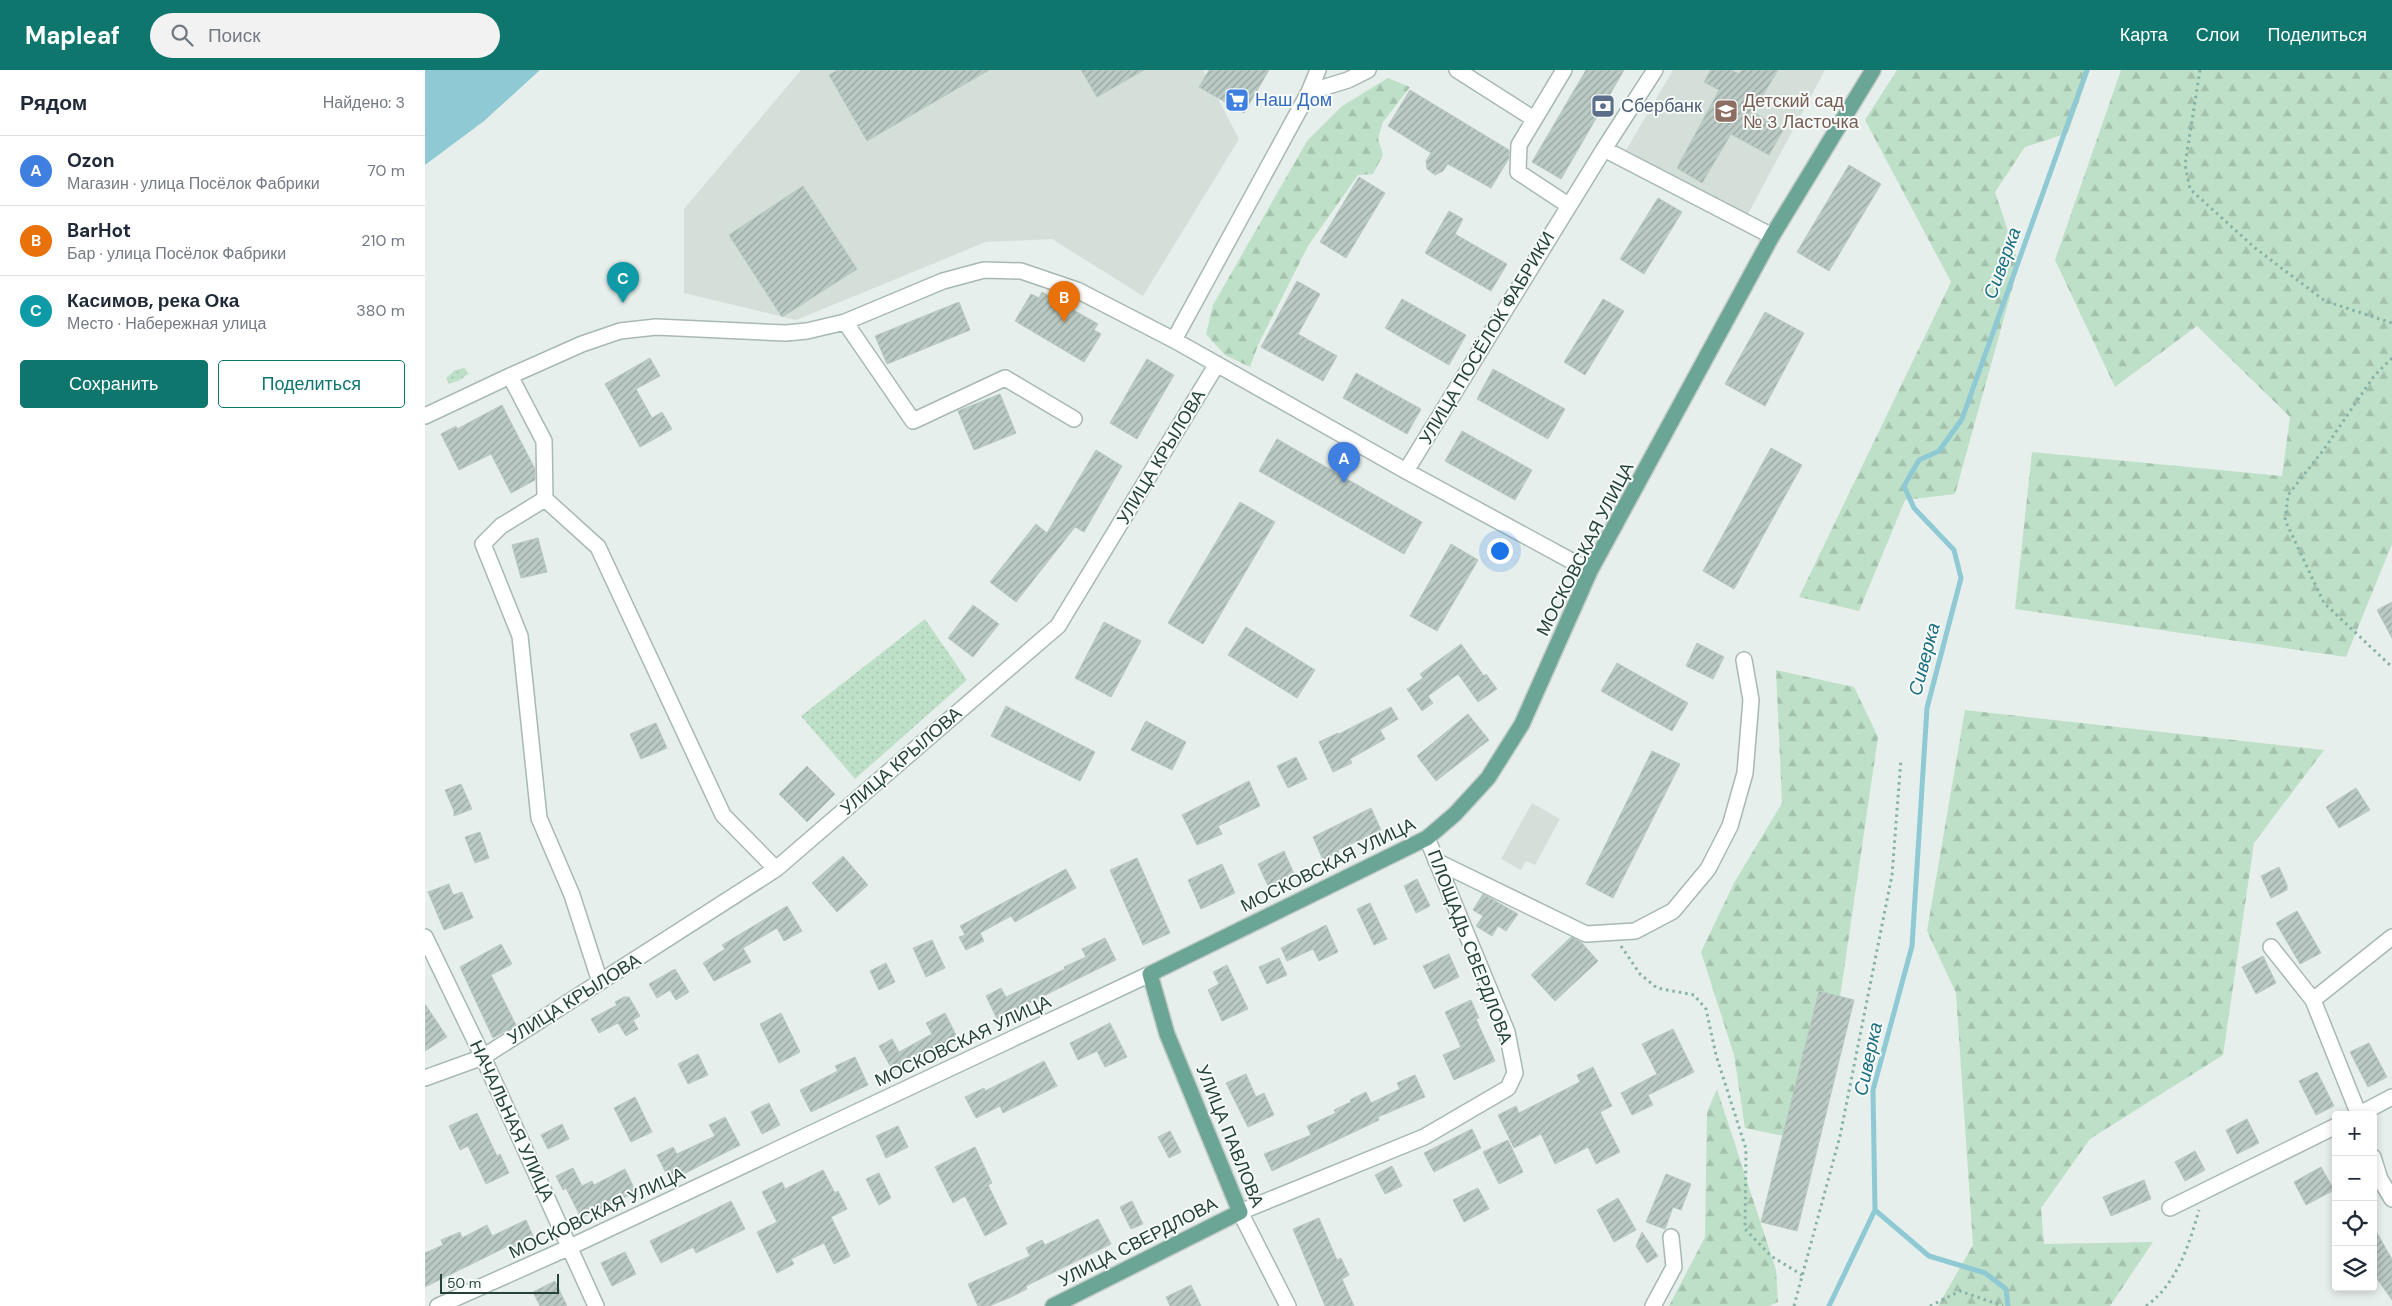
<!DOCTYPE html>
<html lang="ru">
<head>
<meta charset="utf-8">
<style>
  :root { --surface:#fff; --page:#f2f2f3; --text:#1f2937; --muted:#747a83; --line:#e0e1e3; --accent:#0f766e }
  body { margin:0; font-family:"DM Sans",sans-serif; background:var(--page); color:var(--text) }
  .controls { position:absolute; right:15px; bottom:15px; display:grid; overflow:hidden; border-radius:5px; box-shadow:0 2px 8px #0003 }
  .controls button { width:45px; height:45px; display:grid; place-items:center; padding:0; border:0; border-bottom:1px solid var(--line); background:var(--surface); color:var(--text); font:25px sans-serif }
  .scale { position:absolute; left:15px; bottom:12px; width:119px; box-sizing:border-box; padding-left:5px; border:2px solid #24423a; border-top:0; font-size:14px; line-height:18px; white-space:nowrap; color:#24423a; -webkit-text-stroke:4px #f7fbf9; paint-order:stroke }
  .you { position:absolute; left:1074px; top:480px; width:18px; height:18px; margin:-12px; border:4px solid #fff; border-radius:50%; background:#1a73e8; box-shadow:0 0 0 8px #1a73e833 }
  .badge { display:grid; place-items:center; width:32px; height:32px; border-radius:50%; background:var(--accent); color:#fff; font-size:16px; font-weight:700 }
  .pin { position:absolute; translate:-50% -41px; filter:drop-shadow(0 1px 2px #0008) }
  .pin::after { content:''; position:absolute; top:26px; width:18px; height:15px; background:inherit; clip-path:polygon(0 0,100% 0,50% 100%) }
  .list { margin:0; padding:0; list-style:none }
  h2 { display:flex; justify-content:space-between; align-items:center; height:65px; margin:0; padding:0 20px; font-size:21px }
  h2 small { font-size:16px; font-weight:400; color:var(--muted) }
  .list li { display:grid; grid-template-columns:32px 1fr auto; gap:15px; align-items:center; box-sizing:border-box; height:70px; padding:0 20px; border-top:1px solid var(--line) }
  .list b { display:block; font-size:19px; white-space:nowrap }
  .list p { margin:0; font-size:16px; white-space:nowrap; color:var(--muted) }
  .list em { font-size:16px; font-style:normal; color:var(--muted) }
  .actions { display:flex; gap:10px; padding:15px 20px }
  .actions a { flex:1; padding:11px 0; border:1px solid var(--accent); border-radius:5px; text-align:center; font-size:18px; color:var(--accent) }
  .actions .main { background:var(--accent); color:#fff }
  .icon { flex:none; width:28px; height:28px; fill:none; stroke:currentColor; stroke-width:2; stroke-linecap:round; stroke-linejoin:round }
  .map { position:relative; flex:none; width:1967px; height:1236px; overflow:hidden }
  header { display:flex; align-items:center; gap:30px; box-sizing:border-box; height:70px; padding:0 25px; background:var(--accent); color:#fff }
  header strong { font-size:24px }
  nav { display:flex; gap:28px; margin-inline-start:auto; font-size:18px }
  .search { width:350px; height:45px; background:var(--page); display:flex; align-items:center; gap:12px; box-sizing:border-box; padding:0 18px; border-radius:28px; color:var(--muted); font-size:19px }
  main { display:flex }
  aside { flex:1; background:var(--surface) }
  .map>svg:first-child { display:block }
</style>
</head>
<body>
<header>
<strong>Mapleaf</strong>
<div class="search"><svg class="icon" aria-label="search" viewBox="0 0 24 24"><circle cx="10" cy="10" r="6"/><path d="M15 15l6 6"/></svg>Поиск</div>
<nav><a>Карта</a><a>Слои</a><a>Поделиться</a></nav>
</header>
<main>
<aside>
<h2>Рядом<small>Найдено: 3</small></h2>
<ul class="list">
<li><span class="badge" style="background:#3f7fe0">A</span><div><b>Ozon</b><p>Магазин · улица Посёлок Фабрики</p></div><em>70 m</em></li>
<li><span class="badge" style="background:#e8710a">B</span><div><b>BarHot</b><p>Бар · улица Посёлок Фабрики</p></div><em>210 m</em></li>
<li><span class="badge" style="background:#0f9aa8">C</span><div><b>Касимов, река Ока</b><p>Место · Набережная улица</p></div><em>380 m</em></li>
</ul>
<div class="actions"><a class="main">Сохранить</a><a>Поделиться</a></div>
</aside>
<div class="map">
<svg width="1967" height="1236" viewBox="0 0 1967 1236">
  <defs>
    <pattern id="grass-dots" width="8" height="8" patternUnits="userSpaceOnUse" patternTransform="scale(1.25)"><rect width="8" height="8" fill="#bfe0c8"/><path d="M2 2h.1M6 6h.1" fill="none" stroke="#a4c1ad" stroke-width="1.8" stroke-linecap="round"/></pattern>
    <pattern id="forest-firs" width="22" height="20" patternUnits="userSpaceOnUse" patternTransform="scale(1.25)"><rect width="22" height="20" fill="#bfe0c8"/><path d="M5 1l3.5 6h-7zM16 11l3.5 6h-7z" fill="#a4c1ad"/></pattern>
    <pattern id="building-hatch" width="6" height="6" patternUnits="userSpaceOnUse" patternTransform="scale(1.25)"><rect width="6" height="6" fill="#bbcac4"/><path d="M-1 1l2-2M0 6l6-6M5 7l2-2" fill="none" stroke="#98a6a0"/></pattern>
  </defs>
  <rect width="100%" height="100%" fill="#e6efeb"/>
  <path fill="#d4dfda" d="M376 0H778L814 69 718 226 627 169 561 172 371 250 259 223V139Z
    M1248 0H1400L1323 144 1200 82Z
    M1107 733 1135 749 1110 795 1101 791 1096 800 1076 789Z"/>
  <path fill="url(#grass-dots)" d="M40 298 43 304 35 310 24 314 21 308 30 300Z
    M500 549 542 610 430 709 376 646Z"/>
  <path fill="url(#forest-firs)" d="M1472 0H1665L1643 63 1600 77 1570 122 1594 194 1530 424 1480 430 1434 541 1374 527 1526 212 1440 50Z
    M1696 0H1967V474L1921 587 1590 539 1607 382 1857 406 1865 347 1772 256 1690 317 1630 190Z
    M963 8 985 17 958 52 953 68 958 85 948 104 933 105 883 176 833 275 825 297 800 285 781 264 788 235 882 71 917 36Z
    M1351 600 1429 617 1453 667 1405 996 1364 1067 1320 1058 1309 985 1276 882 1309 813 1357 733Z
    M1540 640 1899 680 1829 773 1798 985 1665 1069 1616 1138 1619 1174 1728 1172 1685 1236H1513L1548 1175 1531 923 1502 861Z
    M1292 1019 1351 1200 1353 1232 1344 1236H1244L1280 1167 1282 1042Z"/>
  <path fill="#8ec9d4" d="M0 0H115L59 51 0 95Z"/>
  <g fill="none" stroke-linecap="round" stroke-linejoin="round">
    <path stroke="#8ec9d4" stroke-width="5" d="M1450 1140 1504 1186 1560 1203 1581 1219 1583 1236
      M1404 1236 1450 1140 1448 1020 1487 876 1502 638 1536 508 1529 480 1489 438 1479 416 1494 390 1514 381 1537 349 1662 0"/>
  </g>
  <path fill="url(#building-hatch)" stroke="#b8c9c2" d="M413 0H564L442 71 404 5Z
    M656 0H719L672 27Z
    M784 0H844L819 43 774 17Z
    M1161 0H1199L1136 109 1107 92Z
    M1286 0H1306L1314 4 1317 0H1353L1328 42 1358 60 1344 85 1306 64 1277 113 1252 98 1294 20 1279 12Z
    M985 20 1084 80V88L1066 118 1023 94 1018 101 1010 105 1002 99 1001 91 1006 83 963 56Z
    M1424 95 1456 114 1404 201 1372 182Z
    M934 107 960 123 921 188 895 172Z
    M378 116 432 199 357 247 304 165Z
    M1233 128 1257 142 1219 204 1195 189Z
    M1024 141 1038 149 1030 164 1082 194 1066 221 1000 183Z
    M872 211 895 224 873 264 912 286 898 311 836 277Z
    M617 222 673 254 669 260 676 264 659 292 590 251 606 224 614 228Z
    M977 229 1041 265 1024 295 960 258Z
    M1178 229 1199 241 1160 305 1139 292Z
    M534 232 545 260 462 294 450 266Z
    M1340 242 1379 263 1340 336 1300 314Z
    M225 288 235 306 211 319 227 348 237 342 247 359 215 377 180 314Z
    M722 289 749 305 712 369 685 353Z
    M1068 299 1140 339 1123 369 1052 329Z
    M931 303 996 339 982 364 918 328Z
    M575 324 591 363 549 380 533 341Z
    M77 335 110 399V410L86 423 66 384 34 400 16 364 31 356 32 359Z
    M1037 361 1107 400 1090 430 1020 391Z
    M852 369 997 452 979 484 834 401Z
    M1346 378 1377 395 1309 519 1278 501Z
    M671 380 697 396 659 462 650 457 591 532 565 512 611 454 622 463Z
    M815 432 850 452 778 574 743 553Z
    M113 468 122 502 96 508 87 475Z
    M1026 474 1053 490 1012 561 985 546Z
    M1967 532V568L1952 540Z
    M548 535 574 554 548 587 523 568Z
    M679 552 716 571 686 627 650 608Z
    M821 557 890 600 872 628 803 585Z
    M1272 573 1299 587 1288 609 1261 596Z
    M1036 574 1059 606 1061 604 1072 619 1053 632 1033 604 1003 626 1008 633 997 641 982 619 998 608 995 604Z
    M1192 593 1263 633 1247 661 1176 621Z
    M581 636 670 682 655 711 566 666Z
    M966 637 973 649 955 660 960 669 925 689 927 693 908 702 894 672 913 663 914 664Z
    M1043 644 1064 670 1011 711 992 686Z
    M721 651 761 672 747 700 706 680Z
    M231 653 242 678 216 689 205 664Z
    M1227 681 1255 694 1188 828 1161 814Z
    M871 687 882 709 863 718 852 696Z
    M382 696 410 724 382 752 354 724Z
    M824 711 835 736 793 756 797 764 772 775 757 745Z
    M36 714 47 739 29 746V741L20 720Z
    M1931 718 1945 740 1914 758 1901 737Z
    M946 738 956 760 913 780 914 782 898 790 888 767Z
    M55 762 64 788 50 793 40 767Z
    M859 781 870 806 844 818 833 794Z
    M418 786 443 815 412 842 387 813Z
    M712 788 745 863 718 875 685 800Z
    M797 794 810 823 776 839 763 810Z
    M1854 797 1862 815V820L1846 828 1836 806Z
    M641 799 651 818 590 852 586 846 555 863 559 871 541 880 534 867 540 865 535 856Z
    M992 809 1005 836 991 843 979 816Z
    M24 814 28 825 37 822 48 848 19 860 3 822Z
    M1058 824 1093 844 1081 861 1073 856 1067 866 1051 856 1058 846 1048 840Z
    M945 833 962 869 949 875 932 839Z
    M362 836 377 861 359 871 352 858 318 878 326 892 289 911 278 893 300 879 297 875Z
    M1872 841 1896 883 1875 894 1851 853Z
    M901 855 913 882 894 891 888 879 862 891 856 878Z
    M1146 867 1156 872 1173 891 1130 931 1106 905Z
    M680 868 691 890 572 949 561 926 576 918 581 927 640 899 639 897 661 887 657 879Z
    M507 870 520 898 501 907 488 878Z
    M76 874 87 894 66 905 91 955 68 968 35 897Z
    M1024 884 1034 907 1009 919 998 896Z
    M1838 886 1851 913 1831 924 1817 897Z
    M854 888 862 905 842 914 834 897Z
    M461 893 470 912 454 920 445 901Z
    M802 895 823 939 797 951 783 920 794 914 788 902Z
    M250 899 264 922 251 930 245 920 232 928 224 914Z
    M1394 921 1429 930 1372 1161 1336 1152Z
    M199 927H204L215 946 208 950 213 959 201 966 193 953 174 963 166 949 192 935 190 932Z
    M1046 930 1054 948 1051 949 1070 991 1029 1010 1018 985 1036 977 1020 942Z
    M0 934 22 967 0 981Z
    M356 943 375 982 354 993 335 954Z
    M520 943 532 967 468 1001 454 976 467 969 474 982 507 964 501 953Z
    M685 953 702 987 680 997 672 981 653 990 645 973Z
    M1248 959 1269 1002 1223 1025 1228 1035 1207 1045 1196 1023 1232 1004 1217 974Z
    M1944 973 1962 1007 1943 1017 1925 982Z
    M273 984 283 1005 263 1014 253 994Z
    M430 987 443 1015 386 1042 375 1020 413 1001 410 996Z
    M619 991 632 1016 578 1043 575 1036 551 1048 540 1027 559 1018 560 1021Z
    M1168 997 1187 1036 1175 1042 1195 1082 1171 1094 1163 1077 1130 1094 1116 1064 1089 1078 1073 1045 1091 1036 1094 1043 1155 1012 1152 1005Z
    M1892 1002 1909 1036 1891 1045 1874 1011Z
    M821 1004 831 1027 839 1023 849 1045 823 1057 801 1013Z
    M990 1005 1000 1027 953 1047 954 1050 847 1101 839 1084 886 1065 882 1056 911 1043 909 1040 926 1032 925 1030 941 1022 946 1033 975 1019 972 1013Z
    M210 1027 227 1062 206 1072 189 1038Z
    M344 1033 355 1055 337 1064 326 1042Z
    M52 1043 72 1086 75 1084 84 1103 61 1114 43 1076 35 1080 24 1056Z
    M300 1047 315 1075 245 1111 232 1085 248 1077 252 1084 290 1066 284 1055Z
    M1822 1049 1834 1073 1812 1084 1801 1060Z
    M137 1054 144 1069 123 1079 116 1065Z
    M473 1056 483 1077 461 1088 451 1066Z
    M1047 1059 1056 1078 1009 1102 999 1083Z
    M745 1061 756 1082 744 1088 733 1067Z
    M1083 1070 1098 1102 1074 1114 1058 1082Z
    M550 1077 567 1113 563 1115 582 1154 560 1166 540 1126 528 1133 510 1097Z
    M1770 1081 1780 1100 1760 1111 1750 1092Z
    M967 1096 977 1116 960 1124 950 1105Z
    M1896 1097 1909 1120 1881 1135 1869 1112Z
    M148 1098 157 1116 167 1111 169 1115 200 1099 211 1122 156 1148 141 1118 138 1120 131 1106Z
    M398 1100 410 1123 413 1121 422 1139 406 1147 425 1186 409 1194 399 1173 366 1189 369 1194 352 1203 332 1162 352 1152 337 1122 357 1112 360 1119Z
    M454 1103 466 1128 454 1135 441 1109Z
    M1241 1104 1266 1114 1256 1140 1248 1137 1240 1159 1221 1152Z
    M1719 1110 1726 1129 1686 1146 1678 1127Z
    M1053 1118 1064 1139 1039 1152 1028 1130Z
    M1193 1128 1211 1160 1189 1172 1172 1140Z
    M306 1131 320 1159 271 1183 268 1177 236 1193 225 1171Z
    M707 1131 718 1154 706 1159 695 1137Z
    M894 1148 912 1190 916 1188 924 1205 917 1209 929 1236H900L868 1159Z
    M673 1149 686 1174 601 1216 602 1219 584 1228 564 1236H553L543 1214 605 1186 601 1178 617 1170 620 1175Z
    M101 1150 109 1168 85 1179 83 1176 0 1217V1183L18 1175 16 1170 35 1162 37 1168 62 1155 67 1166Z
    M1948 1156 1967 1189V1230L1948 1203Z
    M1217 1162 1233 1186 1222 1193 1211 1176Z
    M200 1182 211 1204 187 1216 176 1193Z
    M130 1211 142 1236H115L108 1222Z
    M766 1215 776 1236H745L741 1227Z"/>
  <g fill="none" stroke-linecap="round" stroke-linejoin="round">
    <g stroke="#a8b8b2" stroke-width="18">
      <path id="minor" d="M1032 0 1109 49
        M1139 0 1094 75 1093 102 1143 135
        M884 22 923 10 943 0
        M1179 79 1230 0
        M420 252 488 351 580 308 649 349
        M749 270 884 22 893 0
        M85 306 119 371 120 429
        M0 346 85 306 157 274 195 261 231 257 361 263 382 261 420 252 518 211 559 200 596 201 652 220 749 270 981 401 1165 501
        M981 401 1179 79 1347 166
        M1011 791 1161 864 1210 861 1248 841 1283 799 1305 756 1320 703 1326 630 1319 590
        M0 867 58 987 171 1236
        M1846 877 1888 930 1934 1045
        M175 912 147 825 114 748 95 566 58 474 76 456 120 429 173 477 298 745 351 799
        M1888 930 1967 867
        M0 1008 58 987 351 799 633 556 792 294
        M1933 1045 1967 1027
        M1948 1087 1955 1109 1967 1129
        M1745 1138 1911 1056
        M13 1236 145 1177 725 904
        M863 1236 815 1142 999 1067 1083 1018 1090 1003 1082 962 1002 768
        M1228 1236 1249 1197 1246 1167"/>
    </g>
    <g stroke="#c2cac8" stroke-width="18">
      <path id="major" d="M628 1236 815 1142 742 964 725 904 1002 768 1030 744 1063 708 1097 654 1165 501 1347 166 1448 0"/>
    </g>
    <path stroke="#86b3a5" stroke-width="3" stroke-dasharray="2.5 4" stroke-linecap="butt" d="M1775 0 1760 95 1765 119 1830 178 1900 231 1967 253
      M1967 288 1949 306 1900 378 1863 425 1860 450 1899 533 1967 597
      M1196 876 1215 904 1232 918 1269 925 1281 939 1291 985 1321 1079 1320 1159 1346 1186 1377 1205
      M1369 1236 1415 1066 1467 805 1476 689
      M1505 1236 1535 1221 1578 1236
      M1721 1236C1752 1214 1764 1175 1774 1140"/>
    <use href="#minor" stroke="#fff" stroke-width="15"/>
    <use href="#major" stroke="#6aa596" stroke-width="15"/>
  </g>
  <defs>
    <g id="supermarket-square" transform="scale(1.25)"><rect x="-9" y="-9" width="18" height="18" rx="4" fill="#3f7fe0" stroke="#f7fbf9"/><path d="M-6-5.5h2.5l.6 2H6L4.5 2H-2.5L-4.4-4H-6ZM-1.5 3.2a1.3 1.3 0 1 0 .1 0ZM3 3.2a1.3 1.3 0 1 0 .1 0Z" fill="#fff"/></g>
    <g id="bank-square" transform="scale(1.25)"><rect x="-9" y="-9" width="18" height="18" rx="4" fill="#5c6f8a" stroke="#f7fbf9"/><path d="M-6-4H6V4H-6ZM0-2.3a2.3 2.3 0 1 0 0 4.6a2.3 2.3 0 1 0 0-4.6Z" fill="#fff"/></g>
    <g id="school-square" transform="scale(1.25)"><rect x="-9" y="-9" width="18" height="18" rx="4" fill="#8d6e63" stroke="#f7fbf9"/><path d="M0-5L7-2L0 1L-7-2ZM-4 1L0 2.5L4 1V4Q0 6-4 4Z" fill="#fff"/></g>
  </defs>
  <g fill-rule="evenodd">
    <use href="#supermarket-square" x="812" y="30"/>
    <use href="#bank-square" x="1178" y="36"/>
    <use href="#school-square" x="1301" y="41"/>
  </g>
  <g text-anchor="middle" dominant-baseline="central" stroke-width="4" stroke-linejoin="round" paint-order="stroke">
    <g font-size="18" fill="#366cbe" stroke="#f7fbf9" text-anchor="start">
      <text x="830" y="30">Наш Дом</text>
    </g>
    <g font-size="18" fill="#785e54" stroke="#f7fbf9" text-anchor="start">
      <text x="1318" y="31">Детский сад<tspan x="1318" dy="21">№ 3 Ласточка</tspan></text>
    </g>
    <g font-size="18" fill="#4e5e75" stroke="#f7fbf9" text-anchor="start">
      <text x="1196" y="36">Сбербанк</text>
    </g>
    <g font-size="18" fill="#24423a" stroke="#f7fbf9">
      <text transform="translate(1062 268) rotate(-59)">УЛИЦА ПОСЁЛОК ФАБРИКИ</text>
      <text transform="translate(736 387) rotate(-59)">УЛИЦА КРЫЛОВА</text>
      <text transform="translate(1160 479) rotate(-63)">МОСКОВСКАЯ УЛИЦА</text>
      <text transform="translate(476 691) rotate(-41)">УЛИЦА КРЫЛОВА</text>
      <text transform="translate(903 795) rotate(-26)">МОСКОВСКАЯ УЛИЦА</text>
      <text transform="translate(1045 877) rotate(69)">ПЛОЩАДЬ СВЕРДЛОВА</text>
      <text transform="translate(149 929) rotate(-32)">УЛИЦА КРЫЛОВА</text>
      <text transform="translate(538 971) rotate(-25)">МОСКОВСКАЯ УЛИЦА</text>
      <text transform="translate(87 1051) rotate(65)">НАЧАЛЬНАЯ УЛИЦА</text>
      <text transform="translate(805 1066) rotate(68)">УЛИЦА ПАВЛОВА</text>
      <text transform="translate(172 1143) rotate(-25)">МОСКОВСКАЯ УЛИЦА</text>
      <text transform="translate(713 1172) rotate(-27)">УЛИЦА СВЕРДЛОВА</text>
    </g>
    <g font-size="19" font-style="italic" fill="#1c6f80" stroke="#f7fbf9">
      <text transform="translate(1577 193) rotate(-70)">Сиверка</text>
      <text transform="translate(1499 589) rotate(-75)">Сиверка</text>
      <text transform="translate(1443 989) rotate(-78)">Сиверка</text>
    </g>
  </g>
</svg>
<div class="controls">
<button>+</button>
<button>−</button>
<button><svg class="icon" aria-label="locate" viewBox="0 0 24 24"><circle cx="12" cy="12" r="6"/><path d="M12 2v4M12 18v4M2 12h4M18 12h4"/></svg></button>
<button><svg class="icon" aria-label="layers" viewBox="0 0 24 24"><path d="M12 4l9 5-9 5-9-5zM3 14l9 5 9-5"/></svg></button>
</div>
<div class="scale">50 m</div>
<div class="you"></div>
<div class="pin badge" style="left:919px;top:413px;background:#3f7fe0">A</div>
<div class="pin badge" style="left:639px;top:252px;background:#e8710a">B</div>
<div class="pin badge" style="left:198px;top:233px;background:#0f9aa8">C</div>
</div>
</main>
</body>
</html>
